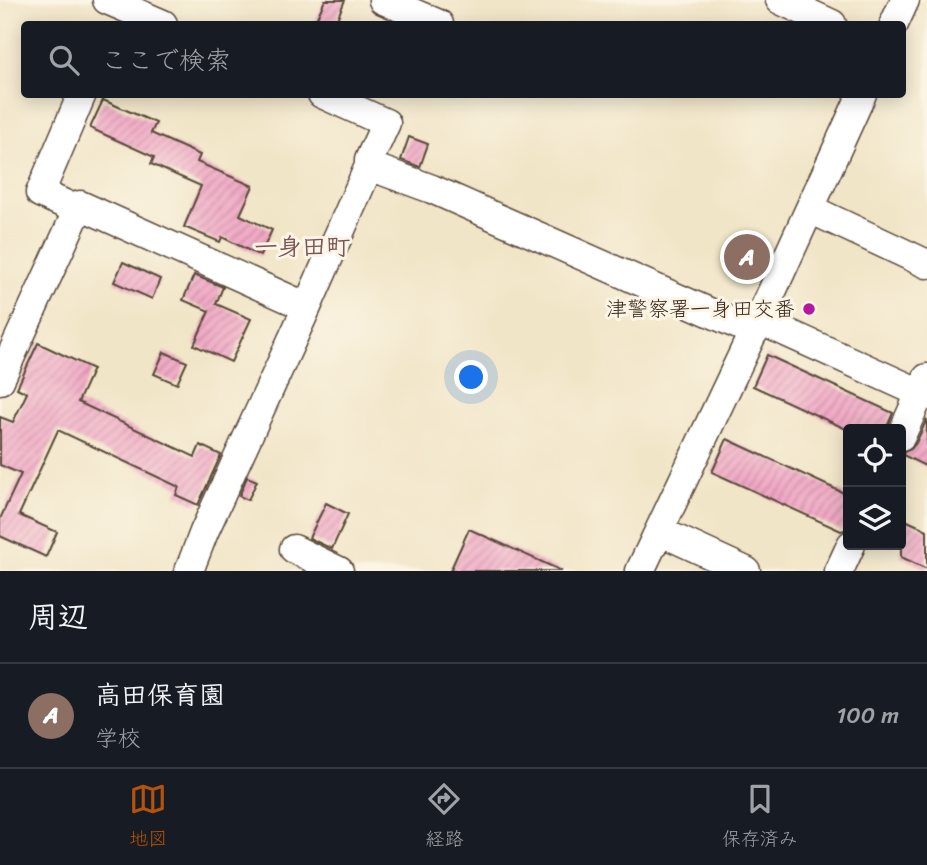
<!DOCTYPE html>
<html lang="ja">
<head>
<meta charset="utf-8">
<style>
  :root { --surface:#171b24; --page:#20242c; --text:#f1f3f6; --muted:#9ea1a6; --line:#363941; --accent:#b45309 }
  body { margin:0; font-family:Sriracha,"Klee One",sans-serif; background:var(--page); color:var(--text) }
  .controls { position:absolute; right:21px; bottom:21px; display:grid; overflow:hidden; border-radius:7px; box-shadow:0 4px 18px #0003 }
  .controls button { width:63px; height:63px; display:grid; place-items:center; padding:0; border:0; border-bottom:2px solid var(--line); background:var(--surface); color:var(--text); font:35px sans-serif }
  .you { position:absolute; left:472px; top:378px; width:24px; height:24px; margin:-18px; border:5px solid #fff; border-radius:50%; background:#1a73e8; box-shadow:0 0 0 10px #1a73e833 }
  .badge { display:grid; place-items:center; width:46px; height:46px; border-radius:50%; background:var(--accent); color:#fff; font-size:23px; font-weight:700 }
  .pin { position:absolute; translate:-50% -50%; border:4px solid #fff; box-shadow:0 2px 7px #0006 }
  .list { margin:0; padding:0; list-style:none }
  h2 { display:flex; justify-content:space-between; align-items:center; height:91px; margin:0; padding:0 28px; font-size:30px }
  h2 small { font-size:23px; font-weight:400; color:var(--muted) }
  .list li { display:grid; grid-template-columns:46px 1fr auto; gap:21px; align-items:center; box-sizing:border-box; height:105px; padding:0 28px; border-top:2px solid var(--line) }
  .list b { display:block; font-size:26px; white-space:nowrap }
  .list p { margin:0; font-size:23px; white-space:nowrap; color:var(--muted) }
  .list em { font-size:23px; font-style:normal; color:var(--muted) }
  .icon { flex:none; width:38px; height:38px; fill:none; stroke:currentColor; stroke-width:2; stroke-linecap:round; stroke-linejoin:round }
  .map { position:relative; flex:none; width:927px; height:571px; overflow:hidden }
  .search { position:absolute; background:var(--surface); box-shadow:0 4px 18px #0003; left:21px; right:21px; top:21px; height:77px; display:flex; align-items:center; gap:18px; box-sizing:border-box; padding:0 24px; border-radius:7px; color:var(--muted); font-size:26px }
  .sheet { height:196px; background:var(--surface) }
  nav { display:flex; justify-content:space-around; align-items:center; box-sizing:border-box; height:98px; border-top:2px solid var(--line); background:var(--surface); font-size:19px; color:var(--muted) }
  nav a { display:grid; justify-items:center; gap:4px }
  nav .on { color:var(--accent) }
  .map>svg:first-child { display:block }
</style>
</head>
<body>
<div class="map">
<svg width="927" height="571" viewBox="0 0 927 571">
  <defs>
    <pattern id="building-hatch" width="6" height="6" patternUnits="userSpaceOnUse" patternTransform="scale(1.75)"><rect width="6" height="6" fill="#f1a7c5"/><path d="M-1 1l2-2M0 6l6-6M5 7l2-2" fill="none" stroke="#c4889f"/></pattern>
  </defs>
  <rect width="100%" height="100%" fill="#fcf5e5"/>
  <filter id="ink" filterUnits="userSpaceOnUse"><feTurbulence type="fractalNoise" baseFrequency=".0143" numOctaves="2"/><feDisplacementMap in="SourceGraphic" scale="14" xChannelSelector="R" yChannelSelector="G"/><feConvolveMatrix kernelMatrix="1 2 1 2 8 2 1 2 1" color-interpolation-filters="sRGB"/></filter>
  <filter id="wash" filterUnits="userSpaceOnUse"><feTurbulence type="fractalNoise" baseFrequency=".00686" numOctaves="4" result="noise"/><feDisplacementMap in="SourceGraphic" scale="28" xChannelSelector="R" yChannelSelector="G"/><feGaussianBlur stdDeviation="1.57" result="paint"/><feColorMatrix in="noise" values="0 0 0 0 0 0 0 0 0 0 0 0 0 0 0 0 0 1.4 0 .05"/><feComposite in="paint" operator="in"/></filter>
  <g filter="url(#wash)">
    <rect width="100%" height="100%" fill="#f1e5c7"/>
    <g id="blocks">
      <path fill="url(#building-hatch)" d="M325 0H345L335 24H314Z
        M103 100 156 123 151 133 200 155 197 162 253 186 240 215 272 230 260 256 222 237 220 242 184 227 201 186 151 164 154 157 90 128Z
        M409 137 428 144 420 167 401 160Z
        M123 262 160 279 152 299 114 282Z
        M194 275 223 287 216 304 251 319 231 362 194 345 209 311 183 300Z
        M38 343 93 369 78 402 195 457 200 445 221 455 198 505 176 495 179 487 58 430 19 515 57 532 46 557 0 536V519L21 474 0 465V417L13 422 27 393 17 388Z
        M164 352 187 362 177 384 154 374Z
        M767 355 893 413 886 429H846L753 386Z
        M927 419V467L903 455 904 452 911 449 916 443Z
        M727 439 848 495V523L845 530 841 531 712 472Z
        M247 477 257 481 248 500 239 496Z
        M326 503 348 514 332 549 309 538Z
        M901 518 927 530V569L901 557Z
        M469 529 562 571H450Z"/>
    </g>
  </g>
  <g filter="url(#ink)">
    <use href="#blocks" fill-opacity="0" stroke="#564637" stroke-width="2"/>
    <g fill="none" stroke-linecap="round" stroke-linejoin="round">
      <g stroke="#564637" stroke-width="31">
        <path id="minor" d="M107 0 163 24
          M383 0 439 24
          M780 0 832 24
          M894 24 905 0
          M369 166 432 189 754 332
          M810 209 927 264
          M78 210 40 193 82 94
          M759 320 927 396
          M0 380 80 205 307 307
          M901 436 927 378
          M659 531 746 571
          M294 549 339 571
          M189 571 204 532 307 307 369 166V160L386 123 322 94
          M640 571 759 320 862 94
          M839 571 851 545"/>
      </g>
      <use href="#minor" stroke="#fff" stroke-width="28"/>
    </g>
  </g>
  <circle fill="#b5179e" stroke="#fcf5e5" stroke-width="2.5" cx="809" cy="309" r="7"/>
  <g text-anchor="middle" dominant-baseline="central" stroke-width="6" stroke-linejoin="round" paint-order="stroke">
    <g font-size="21" fill="#3b2a1e" stroke="#fcf5e5" text-anchor="end">
      <text x="795" y="309">津警察署一身田交番</text>
    </g>
    <g font-size="24" font-weight="bold" fill="#7b5658" stroke="#fcf5e5">
      <text x="302" y="247">一身田町</text>
    </g>
  </g>
</svg>
<div class="controls">
<button><svg class="icon" aria-label="locate" viewBox="0 0 24 24"><circle cx="12" cy="12" r="6"/><path d="M12 2v4M12 18v4M2 12h4M18 12h4"/></svg></button>
<button><svg class="icon" aria-label="layers" viewBox="0 0 24 24"><path d="M12 4l9 5-9 5-9-5zM3 14l9 5 9-5"/></svg></button>
</div>
<div class="you"></div>
<div class="pin badge" style="left:747px;top:257px;background:#8d6e63">A</div>
<div class="search"><svg class="icon" aria-label="search" viewBox="0 0 24 24"><circle cx="10" cy="10" r="6"/><path d="M15 15l6 6"/></svg>ここで検索</div>
</div>
<section class="sheet">
<h2>周辺<small></small></h2>
<ul class="list">
<li><span class="badge" style="background:#8d6e63">A</span><div><b>高田保育園</b><p>学校</p></div><em>100 m</em></li>
</ul>
</section>
<nav>
<a class="on"><svg class="icon" aria-label="map" viewBox="0 0 24 24"><path d="M3 6l6-2 6 2 6-2v14l-6 2-6-2-6 2zM9 4v14M15 6v14"/></svg>地図</a>
<a><svg class="icon" aria-label="directions" viewBox="0 0 24 24"><path d="M12 3l9 9-9 9-9-9zM9 14v-3h6M13 9l2 2-2 2"/></svg>経路</a>
<a><svg class="icon" aria-label="saved" viewBox="0 0 24 24"><path d="M7 4h10v16l-5-4-5 4z"/></svg>保存済み</a>
</nav>
</body>
</html>
